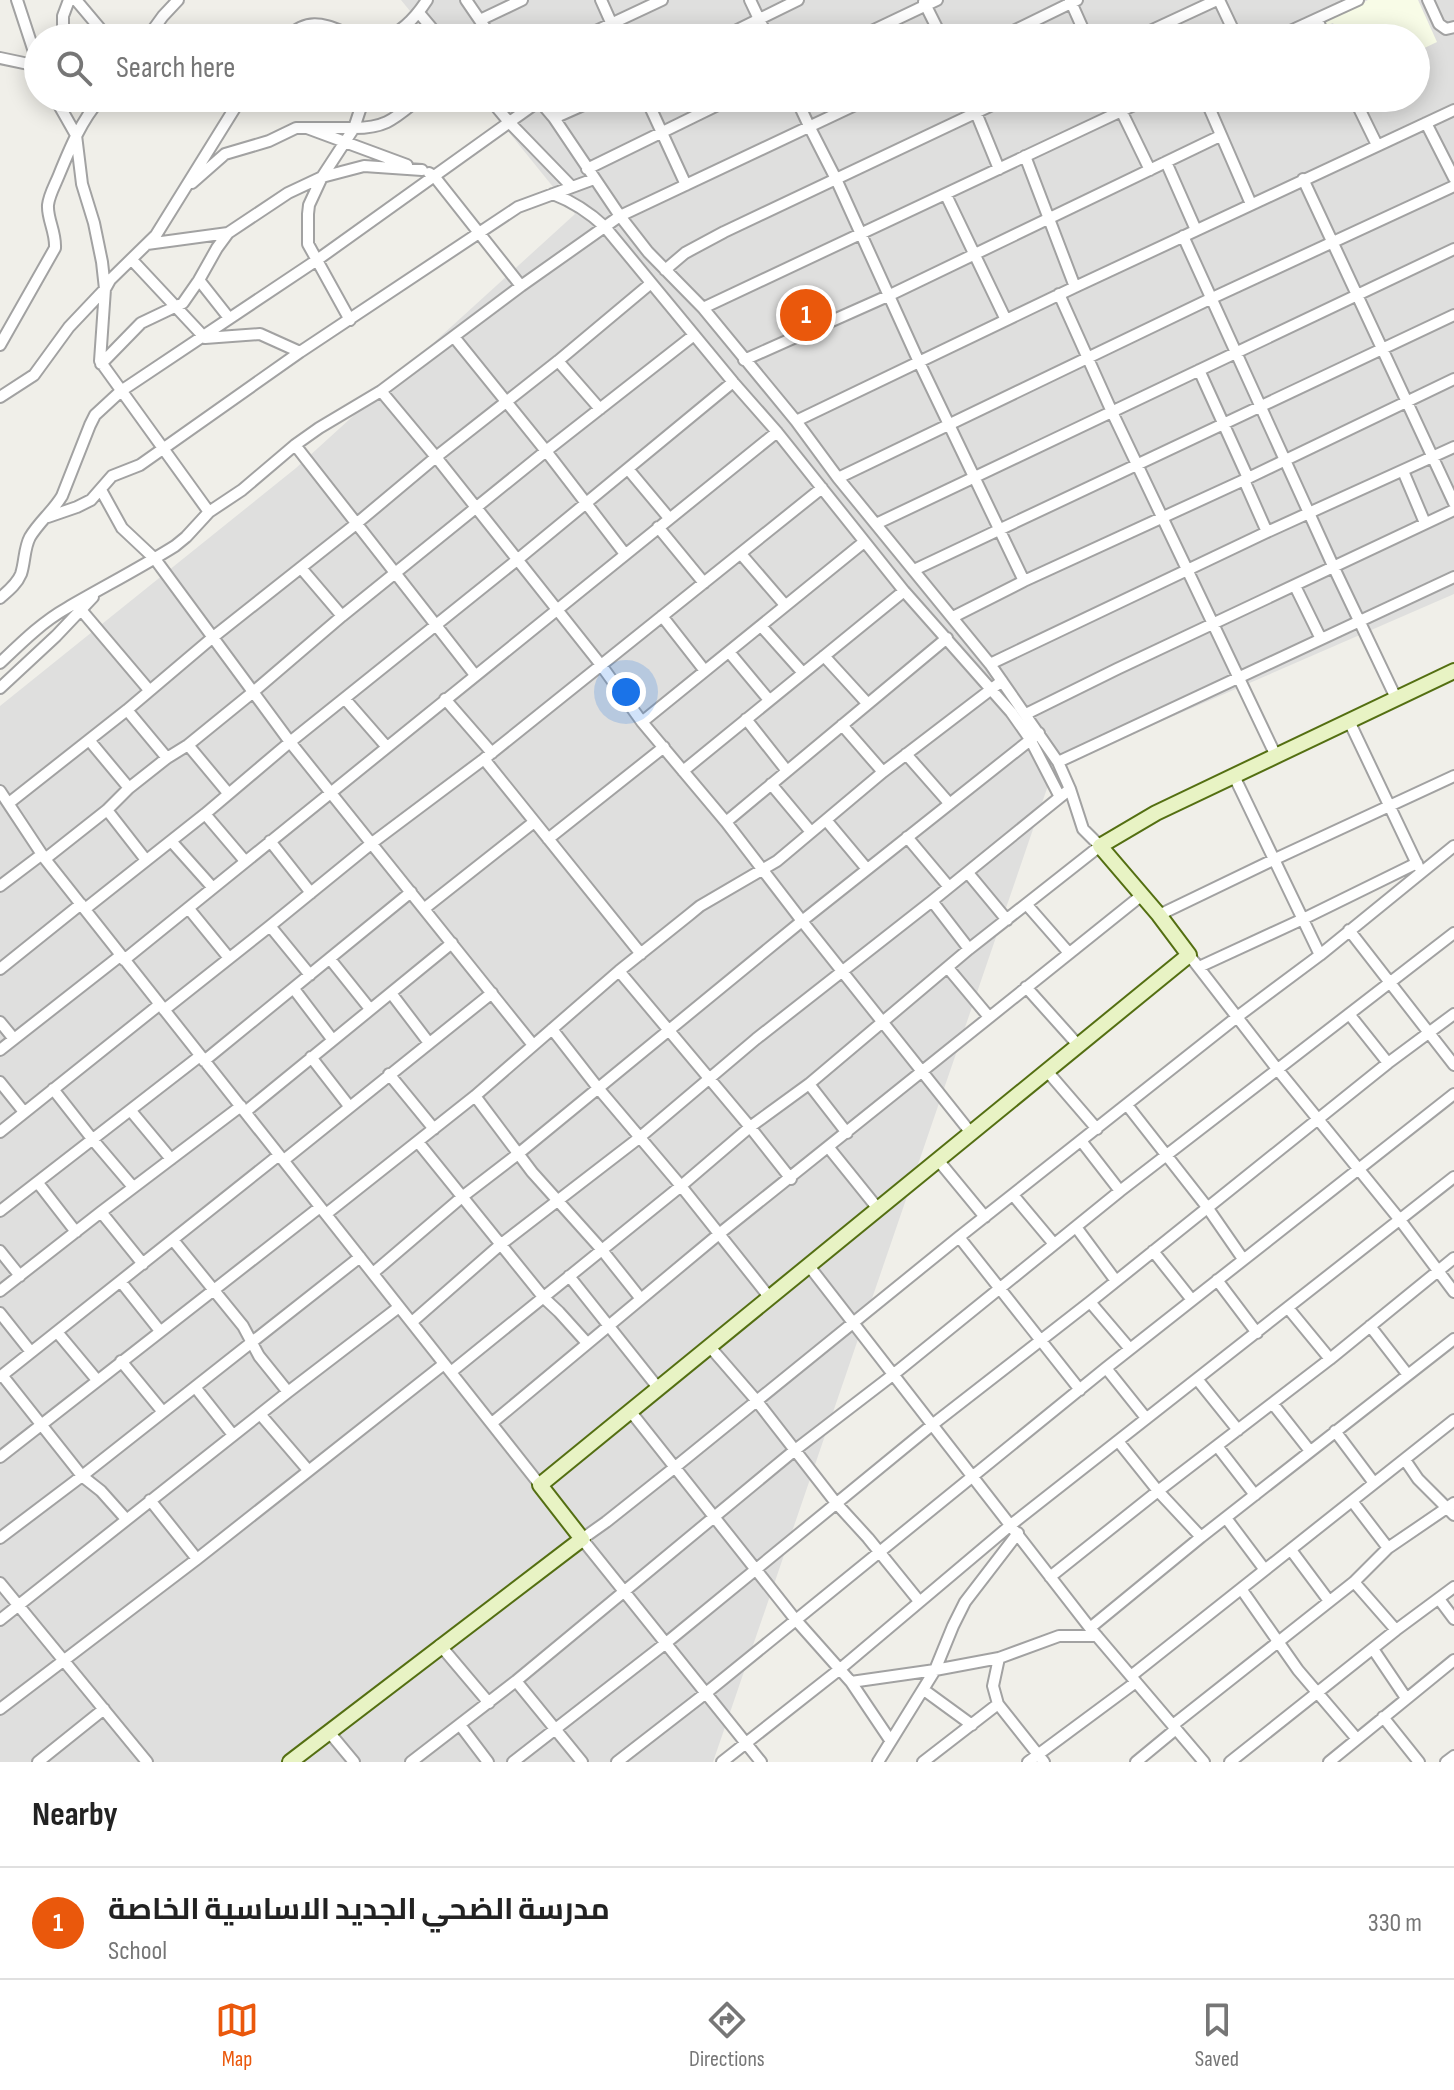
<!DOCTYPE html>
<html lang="en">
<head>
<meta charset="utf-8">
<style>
  :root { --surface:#fff; --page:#f2f2f2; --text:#222; --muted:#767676; --line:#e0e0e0; --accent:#ea580c }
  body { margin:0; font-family:"Sofia Sans Condensed",Cairo,sans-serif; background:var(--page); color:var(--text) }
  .you { position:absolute; left:626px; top:692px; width:28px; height:28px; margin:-20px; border:6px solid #fff; border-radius:50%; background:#1a73e8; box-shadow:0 0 0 12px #1a73e833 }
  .badge { display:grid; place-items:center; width:52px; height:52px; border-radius:50%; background:var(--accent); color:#fff; font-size:26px; font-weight:700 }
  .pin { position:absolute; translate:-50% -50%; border:4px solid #fff; box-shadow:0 2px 8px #0006 }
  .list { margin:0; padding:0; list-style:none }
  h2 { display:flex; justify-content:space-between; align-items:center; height:104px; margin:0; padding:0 32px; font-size:34px }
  h2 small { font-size:26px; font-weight:400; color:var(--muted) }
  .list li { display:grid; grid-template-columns:52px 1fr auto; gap:24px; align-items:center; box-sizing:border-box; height:112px; padding:0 32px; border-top:2px solid var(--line) }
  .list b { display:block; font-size:30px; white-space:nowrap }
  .list p { margin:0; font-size:26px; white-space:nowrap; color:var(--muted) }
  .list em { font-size:26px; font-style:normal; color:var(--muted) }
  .icon { flex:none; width:44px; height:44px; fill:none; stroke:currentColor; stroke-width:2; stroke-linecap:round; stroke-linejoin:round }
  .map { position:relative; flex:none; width:1454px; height:1762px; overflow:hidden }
  .search { position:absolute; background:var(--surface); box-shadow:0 4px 20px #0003; left:24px; right:24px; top:24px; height:88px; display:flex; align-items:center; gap:20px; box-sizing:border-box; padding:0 28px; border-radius:44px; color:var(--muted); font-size:30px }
  .sheet { height:216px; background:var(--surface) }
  nav { display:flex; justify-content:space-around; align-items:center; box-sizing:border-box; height:112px; border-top:2px solid var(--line); background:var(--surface); font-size:22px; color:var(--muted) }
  nav a { display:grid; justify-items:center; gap:4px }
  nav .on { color:var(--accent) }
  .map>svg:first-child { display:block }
</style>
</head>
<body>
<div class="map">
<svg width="1454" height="1762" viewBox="0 0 1454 1762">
  <rect width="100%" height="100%" fill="#f0efe9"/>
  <path fill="#dfdfde" d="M401 0H1454V594L1054 768 713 1762H0V706L296 468 575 214 481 98H1416V38H432Z"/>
  <path fill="#f8fce7" d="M1368 0H1418L1437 42 1416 52V38H1332L1330 35 1337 31 1333 23 1325 26 1323 21Z"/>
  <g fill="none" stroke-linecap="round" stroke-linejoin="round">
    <g stroke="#a2a2a2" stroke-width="14">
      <path id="street" d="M17 0 38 64
        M76 0 108 38
        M466 0 492 38
        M601 0 618 38
        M750 0 768 38
        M1070 0 1087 38
        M1219 0 1237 38
        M1428 0 1439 24 1446 29 1454 27
        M924 2 942 38
        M419 13 440 38
        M1317 19 1325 38
        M480 20 522 0
        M63 38V16L69 0
        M147 38 163 16 178 0
        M286 38C313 12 330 29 360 38
        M384 38C403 32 416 17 427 0
        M581 38 662 0
        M721 38 798 0
        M857 38 937 0
        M999 38 1077 0
        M1135 38 1217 0
        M1275 38 1358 0
        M0 58 38 66
        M55 98 76 135 82 184 94 223 102 262 105 289 100 361 209 512
        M489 98 509 122 572 187
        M646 98 686 185
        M796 98 809 126 836 179 919 362 1024 581
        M970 98 999 169
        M1115 98 1150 170
        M1205 98 1251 204
        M1354 98 1377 145
        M554 118 599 98
        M1426 123 1454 178
        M307 128 407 165
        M1025 156 1075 287
        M1166 162 1196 230
        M587 169 732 98
        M429 173 434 176 521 286
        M1303 179 1454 503
        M192 183 225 154 269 141 296 128H354L364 98
        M553 194C574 202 589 212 605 227L733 382 777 432 904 591 1011 712 1030 739 1060 797
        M946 195 1006 320
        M1183 236 1334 568 1396 698
        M147 244 228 233
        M132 260 205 338 260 334 300 352
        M665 270 685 253 724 232 1007 98
        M199 280 229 318
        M1059 294 1112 412 1276 756
        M703 308 1149 98
        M350 320 308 244V214L309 205 322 177 354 128C387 128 395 118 420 98
        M454 337 546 451 625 554
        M0 345 55 248C56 232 47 219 48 205 49 195 55 185 59 175 70 148 81 121 101 98
        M744 360 890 295 1220 136
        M558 361 600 409
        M101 364 141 323 183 303 199 280 217 248 228 233 288 193 322 177 364 166 422 170
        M1199 370 1248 478
        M381 391 436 457 601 665 642 722 726 822 802 921 971 1133
        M0 397 34 375 69 327 105 289 110 280 156 235 241 98
        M796 421 1075 287 1454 110
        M295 445 475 675
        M628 469 669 518
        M1403 471 1425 523
        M838 478 1210 299 1454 186
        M1244 480 1267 532
        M101 490 122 528 155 559 290 742 533 1045
        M48 517 77 507 91 500 112 476 140 465 300 352 518 207 594 179
        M876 524 1454 249
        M658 527 704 583
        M741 554 785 605
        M301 568 342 616
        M914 570 1454 315
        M1295 586 1321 639
        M0 598C8 591 17 584 21 574 25 562 24 548 30 537 39 522 53 511 62 496L90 425 95 415 121 391 317 260 539 101
        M82 611 149 690
        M662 616 705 671
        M953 617 1024 581 1244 480 1454 379
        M761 626 803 673
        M729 652 769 700
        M824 656 867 703
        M0 663C21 643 42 622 67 608 103 587 140 568 175 546L186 537 209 512 242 490 295 445 319 428 381 391 521 286 620 216 870 98
        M990 664 1267 532 1454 447
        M0 688 56 636 93 597
        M345 699 386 746
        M445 699 492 753
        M127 710 167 758
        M1026 714 1117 669 1454 510
        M746 719 787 771
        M1349 721 1418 866
        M642 722 864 542
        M842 725 883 772
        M89 740 129 788
        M188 745 228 793
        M906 754 949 803
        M484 759 641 954
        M1058 762 1454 577
        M683 771 904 591
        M1234 776 1320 955
        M771 784 811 832
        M0 791 45 859 540 1485
        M9 803 127 710 212 638 356 524 436 457 558 361 650 284
        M107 810 146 860
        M205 814 245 861
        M826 820 867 869
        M726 822 947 638
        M907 837 949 887
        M548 839 664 747
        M171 841 213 888
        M270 841 311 893
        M45 859 107 810 129 788 167 758 188 745 252 693 342 616 546 451 694 335
        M968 873 1007 920
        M0 886 41 855
        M932 901 969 949
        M1027 905 1069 953
        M425 908 534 822
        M85 909 205 814 290 742 517 560 733 382
        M189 909 229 958
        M1159 915 1275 859 1454 776
        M270 926 310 975
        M1349 930 1454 1065
        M1189 955 1278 1070 1400 1220 1454 1292
        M330 959 370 1009
        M124 960 777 432
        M1199 967 1303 919 1417 863
        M948 968 989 1017
        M0 969 81 904
        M619 971 750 1127 791 1179
        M1026 987 1078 1045
        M294 989 332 1039
        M391 993 429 1043
        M164 1010 270 926 372 843 484 759 822 488
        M1349 1014 1388 1063
        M0 1022 14 1039
        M552 1029 598 1088 681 1186 770 1298
        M0 1050 120 956
        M311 1057 349 1106
        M204 1061 411 892
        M1047 1071 1097 1129
        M389 1074 434 1129
        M0 1082 24 1112
        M809 1084 847 1133
        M53 1089 93 1140 133 1187
        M475 1096 532 1172 602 1250 641 1299
        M1127 1105 1207 1207 1243 1259
        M131 1111 171 1159
        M245 1112 452 943
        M0 1132 159 1005
        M418 1142 544 1298 559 1312 587 1343
        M1082 1142 1120 1191
        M829 1148 879 1210
        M284 1160 492 993
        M938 1160 985 1217
        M38 1183 76 1232
        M1013 1195 1054 1244
        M0 1211 200 1056
        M101 1212 143 1264
        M326 1214 475 1096 619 971 689 915 700 906 777 861 883 772 1002 681
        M1076 1227 1116 1281
        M959 1237 1080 1390
        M173 1240 243 1326 259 1356 288 1392
        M0 1251 20 1276
        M1153 1251 1192 1300
        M809 1266 1090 1628 1204 1762
        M373 1273 462 1197 518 1154 802 921 1039 733
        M569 1276 659 1389
        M1217 1280 1257 1333
        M121 1282 160 1331
        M0 1291 101 1212 241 1106
        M1090 1302 1130 1349
        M1288 1308 1330 1359
        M0 1313 31 1352
        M412 1322 500 1245 639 1138 756 1039 932 901 1070 789
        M1370 1326 1408 1375
        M57 1332 97 1380
        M710 1347 756 1400 836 1503 868 1538 919 1601
        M121 1361 163 1412
        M1106 1368 1146 1418
        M451 1372 681 1186 750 1127 809 1084 969 949 1100 846 1083 829 1070 789 1058 762 990 664 838 478 796 421 703 308 648 252 620 216 554 118 537 98
        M2 1375 82 1476 101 1491 126 1519
        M0 1377 279 1155
        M1197 1379 1238 1430
        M195 1387 233 1435
        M1273 1404 1310 1451
        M631 1412 795 1619 851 1682 935 1670 999 1658 1059 1636H1097
        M260 1414 308 1470
        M492 1423 719 1234 1142 895
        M1335 1431 1374 1483
        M1118 1441 1158 1491 1201 1537
        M1217 1446 1255 1495
        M0 1457 320 1207
        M1405 1460 1418 1479 1454 1515
        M150 1500 197 1559
        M1352 1501 1388 1548
        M1226 1518 1265 1570
        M0 1538 82 1476 360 1257
        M1291 1550 1329 1601
        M1050 1577 1158 1491 1330 1359 1454 1258
        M1354 1582 1396 1630
        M0 1583 147 1762
        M1242 1590 1298 1670 1357 1739
        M1439 1599 1454 1619
        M0 1620 288 1392 399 1307
        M1090 1628 1201 1537 1454 1339
        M440 1645 489 1703
        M1373 1649 1406 1698
        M999 1658 993 1686 998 1704 1044 1762
        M1131 1676 1454 1420
        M516 1681 582 1762
        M851 1682 890 1740
        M924 1690 972 1725
        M0 1709 197 1559 444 1364
        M1383 1717 1419 1762
        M460 1725 488 1762
        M1173 1725 1354 1582 1388 1548 1454 1503
        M329 1732 354 1762
        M38 1762 104 1709
        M411 1762 516 1681 795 1450 894 1374 1120 1191 1454 933
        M513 1762 666 1643 932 1425 1090 1302 1388 1063 1454 1014
        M617 1762 706 1693 1106 1368 1454 1094
        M722 1762 840 1669 1012 1524 1454 1177
        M761 1762 582 1539 606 1522 674 1468 959 1237 1237 1017 1320 955 1454 846
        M878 1762 935 1670 953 1626 965 1602 1018 1533
        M923 1762 998 1704
        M1028 1762 1136 1682
        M1136 1762 1176 1729
        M1230 1762 1396 1630 1454 1587
        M1329 1762 1454 1660
        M1446 1762 1454 1756"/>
    </g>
    <g stroke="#546f12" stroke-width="18">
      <path id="secondary" d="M290 1762 582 1539 540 1485 1189 955 1159 915 1100 846 1156 813 1454 671"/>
    </g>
    <use href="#street" stroke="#fff" stroke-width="10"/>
    <use href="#secondary" stroke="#e8f3c4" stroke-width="14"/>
  </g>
</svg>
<div class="you"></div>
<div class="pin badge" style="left:806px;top:315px">1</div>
<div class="search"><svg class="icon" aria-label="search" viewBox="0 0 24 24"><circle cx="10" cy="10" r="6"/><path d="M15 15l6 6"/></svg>Search here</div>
</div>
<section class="sheet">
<h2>Nearby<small></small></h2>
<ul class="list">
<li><span class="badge">1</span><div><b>مدرسة الضحي الجديد الاساسية الخاصة</b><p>School</p></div><em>330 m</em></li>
</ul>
</section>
<nav>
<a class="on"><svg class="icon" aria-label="map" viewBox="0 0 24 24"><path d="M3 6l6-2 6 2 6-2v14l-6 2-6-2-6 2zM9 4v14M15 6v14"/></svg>Map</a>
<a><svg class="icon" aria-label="directions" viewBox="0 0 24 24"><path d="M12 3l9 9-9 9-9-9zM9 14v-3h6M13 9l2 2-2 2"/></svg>Directions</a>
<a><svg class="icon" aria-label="saved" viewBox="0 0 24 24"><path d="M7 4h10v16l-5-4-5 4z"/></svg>Saved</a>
</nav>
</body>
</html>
